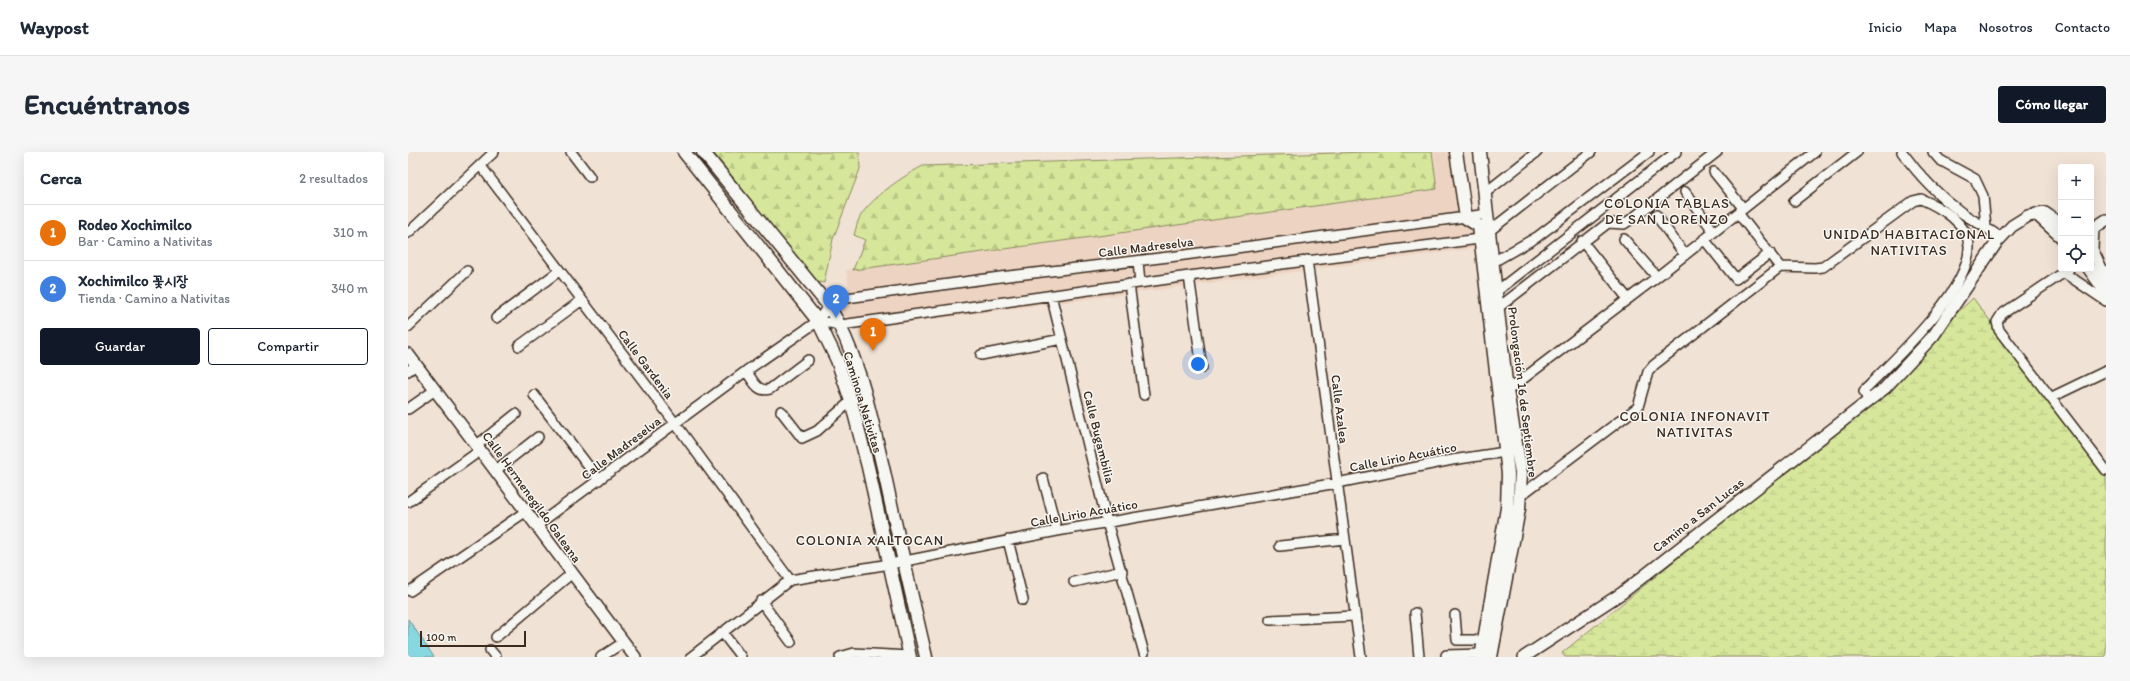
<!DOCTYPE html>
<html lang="es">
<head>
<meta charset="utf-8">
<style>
  :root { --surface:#fff; --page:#f6f6f7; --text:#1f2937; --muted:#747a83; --line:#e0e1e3; --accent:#111827 }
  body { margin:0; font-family:Itim,"Poor Story",sans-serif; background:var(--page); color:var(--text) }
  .controls { position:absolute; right:12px; top:12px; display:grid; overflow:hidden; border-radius:4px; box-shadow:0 4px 16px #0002 }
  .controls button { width:36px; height:36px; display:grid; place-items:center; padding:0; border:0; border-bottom:1px solid var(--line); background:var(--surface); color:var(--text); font:20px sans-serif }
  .scale { position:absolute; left:12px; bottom:10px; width:106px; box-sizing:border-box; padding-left:4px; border:2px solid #3b2a1e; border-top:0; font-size:11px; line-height:14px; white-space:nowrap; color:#3b2a1e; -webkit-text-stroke:3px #f6f6f2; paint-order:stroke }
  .you { position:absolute; left:790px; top:212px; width:14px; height:14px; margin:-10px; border:3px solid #fff; border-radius:50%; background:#1a73e8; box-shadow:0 0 0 6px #1a73e833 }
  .badge { display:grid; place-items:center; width:26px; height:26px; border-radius:50%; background:var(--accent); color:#fff; font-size:13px; font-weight:700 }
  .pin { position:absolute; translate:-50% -33px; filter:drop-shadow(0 1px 2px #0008) }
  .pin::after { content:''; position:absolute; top:21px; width:14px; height:12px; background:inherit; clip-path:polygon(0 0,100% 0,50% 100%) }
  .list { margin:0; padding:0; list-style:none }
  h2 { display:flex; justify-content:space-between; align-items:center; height:52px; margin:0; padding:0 16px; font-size:17px }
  h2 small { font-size:13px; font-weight:400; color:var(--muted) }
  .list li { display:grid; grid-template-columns:26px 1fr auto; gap:12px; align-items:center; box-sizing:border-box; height:56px; padding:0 16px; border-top:1px solid var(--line) }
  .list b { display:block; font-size:15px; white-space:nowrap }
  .list p { margin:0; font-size:13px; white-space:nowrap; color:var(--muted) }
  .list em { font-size:13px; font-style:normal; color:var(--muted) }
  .actions { display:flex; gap:8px; padding:12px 16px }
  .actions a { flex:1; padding:9px 0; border:1px solid var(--accent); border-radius:4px; text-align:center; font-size:14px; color:var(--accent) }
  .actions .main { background:var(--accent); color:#fff }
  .icon { flex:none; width:22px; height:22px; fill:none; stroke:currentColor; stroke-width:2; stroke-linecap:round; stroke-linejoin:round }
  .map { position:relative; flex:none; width:1698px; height:505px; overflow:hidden; border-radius:4px }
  header { display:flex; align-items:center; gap:24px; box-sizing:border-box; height:56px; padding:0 20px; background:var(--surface); border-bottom:1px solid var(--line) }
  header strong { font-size:19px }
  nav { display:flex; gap:22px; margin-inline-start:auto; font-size:14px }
  .intro { display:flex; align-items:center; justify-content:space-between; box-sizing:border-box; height:96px; padding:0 24px }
  h1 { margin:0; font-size:28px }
  .button { padding:10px 18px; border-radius:4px; background:var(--accent); color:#fff; font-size:14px; font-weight:700 }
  main { display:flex; gap:24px; padding:0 24px }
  aside { flex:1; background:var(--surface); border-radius:4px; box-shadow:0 4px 16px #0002 }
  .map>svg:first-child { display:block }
</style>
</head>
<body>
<header>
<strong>Waypost</strong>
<nav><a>Inicio</a><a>Mapa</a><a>Nosotros</a><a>Contacto</a></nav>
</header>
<div class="intro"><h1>Encuéntranos</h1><a class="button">Cómo llegar</a></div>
<main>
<aside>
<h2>Cerca<small>2 resultados</small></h2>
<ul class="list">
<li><span class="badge" style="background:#e8710a">1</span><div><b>Rodeo Xochimilco</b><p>Bar · Camino a Nativitas</p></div><em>310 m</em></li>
<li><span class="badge" style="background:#3f7fe0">2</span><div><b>Xochimilco 꽃시장</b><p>Tienda · Camino a Nativitas</p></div><em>340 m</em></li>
</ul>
<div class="actions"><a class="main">Guardar</a><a>Compartir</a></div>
</aside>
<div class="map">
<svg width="1698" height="505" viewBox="0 0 1698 505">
  <defs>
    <pattern id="forest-firs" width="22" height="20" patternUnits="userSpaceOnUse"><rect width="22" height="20" fill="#d6e79b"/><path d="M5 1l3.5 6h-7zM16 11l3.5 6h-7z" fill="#b9c685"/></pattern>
    <pattern id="wetland-marsh" width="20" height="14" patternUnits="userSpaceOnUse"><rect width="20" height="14" fill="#d6e79b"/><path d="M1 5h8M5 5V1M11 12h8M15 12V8" fill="none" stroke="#b9c685"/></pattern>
  </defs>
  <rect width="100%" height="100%" fill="#f1e2d6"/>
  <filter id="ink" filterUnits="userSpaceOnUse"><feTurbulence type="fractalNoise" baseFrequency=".025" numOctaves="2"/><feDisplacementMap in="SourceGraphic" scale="8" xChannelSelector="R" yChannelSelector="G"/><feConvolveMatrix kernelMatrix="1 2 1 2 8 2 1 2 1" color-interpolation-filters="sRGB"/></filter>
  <g filter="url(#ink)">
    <path fill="#edd4c2" d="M1024 0H1043L1066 72 1069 96 442 178 432 164 430 149 441 137 438 118 1029 37Z"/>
    <path fill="url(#forest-firs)" stroke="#88885c" d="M305 0H451L452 17 425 87 416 131 412 130 411 134Z
      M959 0H1024L1029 37 445 118 457 88 446 83C448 77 449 70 452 65 462 47 496 23 515 14Z"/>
    <path fill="url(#wetland-marsh)" stroke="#88885c" d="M1565 146 1698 323V505H1157L1154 501 1477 236 1526 183Z"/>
    <path fill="#87d8e1" stroke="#699293" d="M0 467 26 505H0Z"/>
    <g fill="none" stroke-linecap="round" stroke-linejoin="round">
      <g stroke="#3b2a1e" stroke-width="12">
        <path id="minor" d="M163 0 182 25
          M1494 0C1510 22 1532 45 1554 61 1567 70 1580 76 1593 86
          M1525 0 1532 8 1567 27 1575 44 1578 75
          M72 13 267 271 382 428
          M1306 20 1335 56
          M1277 40 1306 80
          M1077 41 1129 0
          M1386 49 1449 0
          M1330 61 1372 115
          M1248 63 1277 103
          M0 81 86 0
          M1216 87 1249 125
          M1296 87 1328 127 1362 101
          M1174 89 1220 147
          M899 108 953 505
          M730 109 732 131
          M1085 110 1129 85 1241 0
          M1661 117 1594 162 1589 170 1591 178 1698 318
          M1655 120 1698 149
          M781 124 794 216
          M721 132 736 243
          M1089 139 1268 0
          M643 143 699 370 736 501
          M1091 155 1200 71 1216 72 1225 66 1309 0
          M88 166 151 119
          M410 169 433 173 781 124 1071 87 1183 0
          M0 175 59 119
          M111 194 174 148
          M573 203 654 187
          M0 219 8 213
          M338 219C345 228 349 241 362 237L400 208
          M1099 239 1249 125 1407 0
          M126 243 191 328
          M1644 245 1698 219
          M0 257 27 238
          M373 259 394 286 409 279 443 249
          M69 293 108 262
          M88 318 130 285
          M635 326 649 379
          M1112 344 1230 255 1240 220 1246 213 1372 115 1407 116 1415 115 1505 49 1513 47C1532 55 1560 71 1561 94 1563 136 1488 206 1459 235L1456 240 1460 248
          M0 350 73 298
          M128 374 338 219 410 169 424 148 592 125 769 104 1080 62
          M600 388 615 448
          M872 394 937 387
          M666 430 714 419
          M2 439 117 360
          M353 449 383 490
          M1007 461 1011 505
          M1047 463 1049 488H1075
          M862 468 947 464
          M314 480 333 505
          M88 485 163 422
          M82 498 88 505
          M1038 503 1073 502
          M193 505 216 490
          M283 505 382 428 482 412 649 379 929 331 1044 308 1104 299
          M432 505 446 501 501 504"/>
      </g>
      <g stroke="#3b2a1e" stroke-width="14">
        <path id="tertiary" d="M1628 62 1653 85
          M1683 78 1698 68
          M1683 95 1698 127
          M1684 96 1685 77
          M1681 117 1698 141
          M0 202 227 505
          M1116 505 1214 441 1477 236 1526 183 1589 90 1604 74 1620 64 1637 61 1653 72"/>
      </g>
      <g stroke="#3b2a1e" stroke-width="15">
        <path id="secondary" d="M276 0 410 169 429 208 443 249 460 315 502 505
          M295 0 420 153C452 204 463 265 477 324 490 385 504 445 518 505
          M1048 0 1058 66 1071 74 1100 322 1099 356 1073 505
          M1072 0 1099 239 1113 321 1111 357 1106 384 1083 505"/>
      </g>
      <use href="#minor" stroke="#f6f6f2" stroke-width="9"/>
      <use href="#tertiary" stroke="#f6f6f2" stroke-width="11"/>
      <use href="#secondary" stroke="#f6f6f2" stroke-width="12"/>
    </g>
  </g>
  <g text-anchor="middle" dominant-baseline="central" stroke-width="3" stroke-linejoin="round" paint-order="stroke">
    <g font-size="13" fill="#3b2a1e" stroke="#f6f6f2">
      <text transform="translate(738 95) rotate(-7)">Calle Madreselva</text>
      <text transform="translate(238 212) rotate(53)">Calle Gardenia</text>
      <text transform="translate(1115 240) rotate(83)">Prolongación 16 de Septiembre</text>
      <text transform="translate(455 250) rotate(73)">Camino a Nativitas</text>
      <text transform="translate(932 257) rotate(83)">Calle Azalea</text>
      <text transform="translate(691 285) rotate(76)">Calle Bugambilia</text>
      <text transform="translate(213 296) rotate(-37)">Calle Madreselva</text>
      <text transform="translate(995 305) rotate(-11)">Calle Lirio Acuático</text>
      <text transform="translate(124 345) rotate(54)">Calle Hermenegildo Galeana</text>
      <text transform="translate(676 361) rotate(-10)">Calle Lirio Acuático</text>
      <text transform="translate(1290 363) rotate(-38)">Camino a San Lucas</text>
    </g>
    <g font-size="14" letter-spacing="1" fill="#3b2a1e" stroke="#f6f6f2">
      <text x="1259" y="51">COLONIA TABLAS<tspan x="1259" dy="16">DE SAN LORENZO</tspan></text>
      <text x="1501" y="82">UNIDAD HABITACIONAL<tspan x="1501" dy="16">NATIVITAS</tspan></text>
      <text x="1287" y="264">COLONIA INFONAVIT<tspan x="1287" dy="16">NATIVITAS</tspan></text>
      <text x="462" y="388">COLONIA XALTOCAN</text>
    </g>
  </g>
</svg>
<div class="controls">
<button>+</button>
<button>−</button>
<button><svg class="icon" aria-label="locate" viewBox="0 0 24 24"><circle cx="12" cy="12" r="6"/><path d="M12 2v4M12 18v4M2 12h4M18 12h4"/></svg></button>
</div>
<div class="scale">100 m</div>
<div class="you"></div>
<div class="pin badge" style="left:465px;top:199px;background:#e8710a">1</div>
<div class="pin badge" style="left:428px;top:166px;background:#3f7fe0">2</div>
</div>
</main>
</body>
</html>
